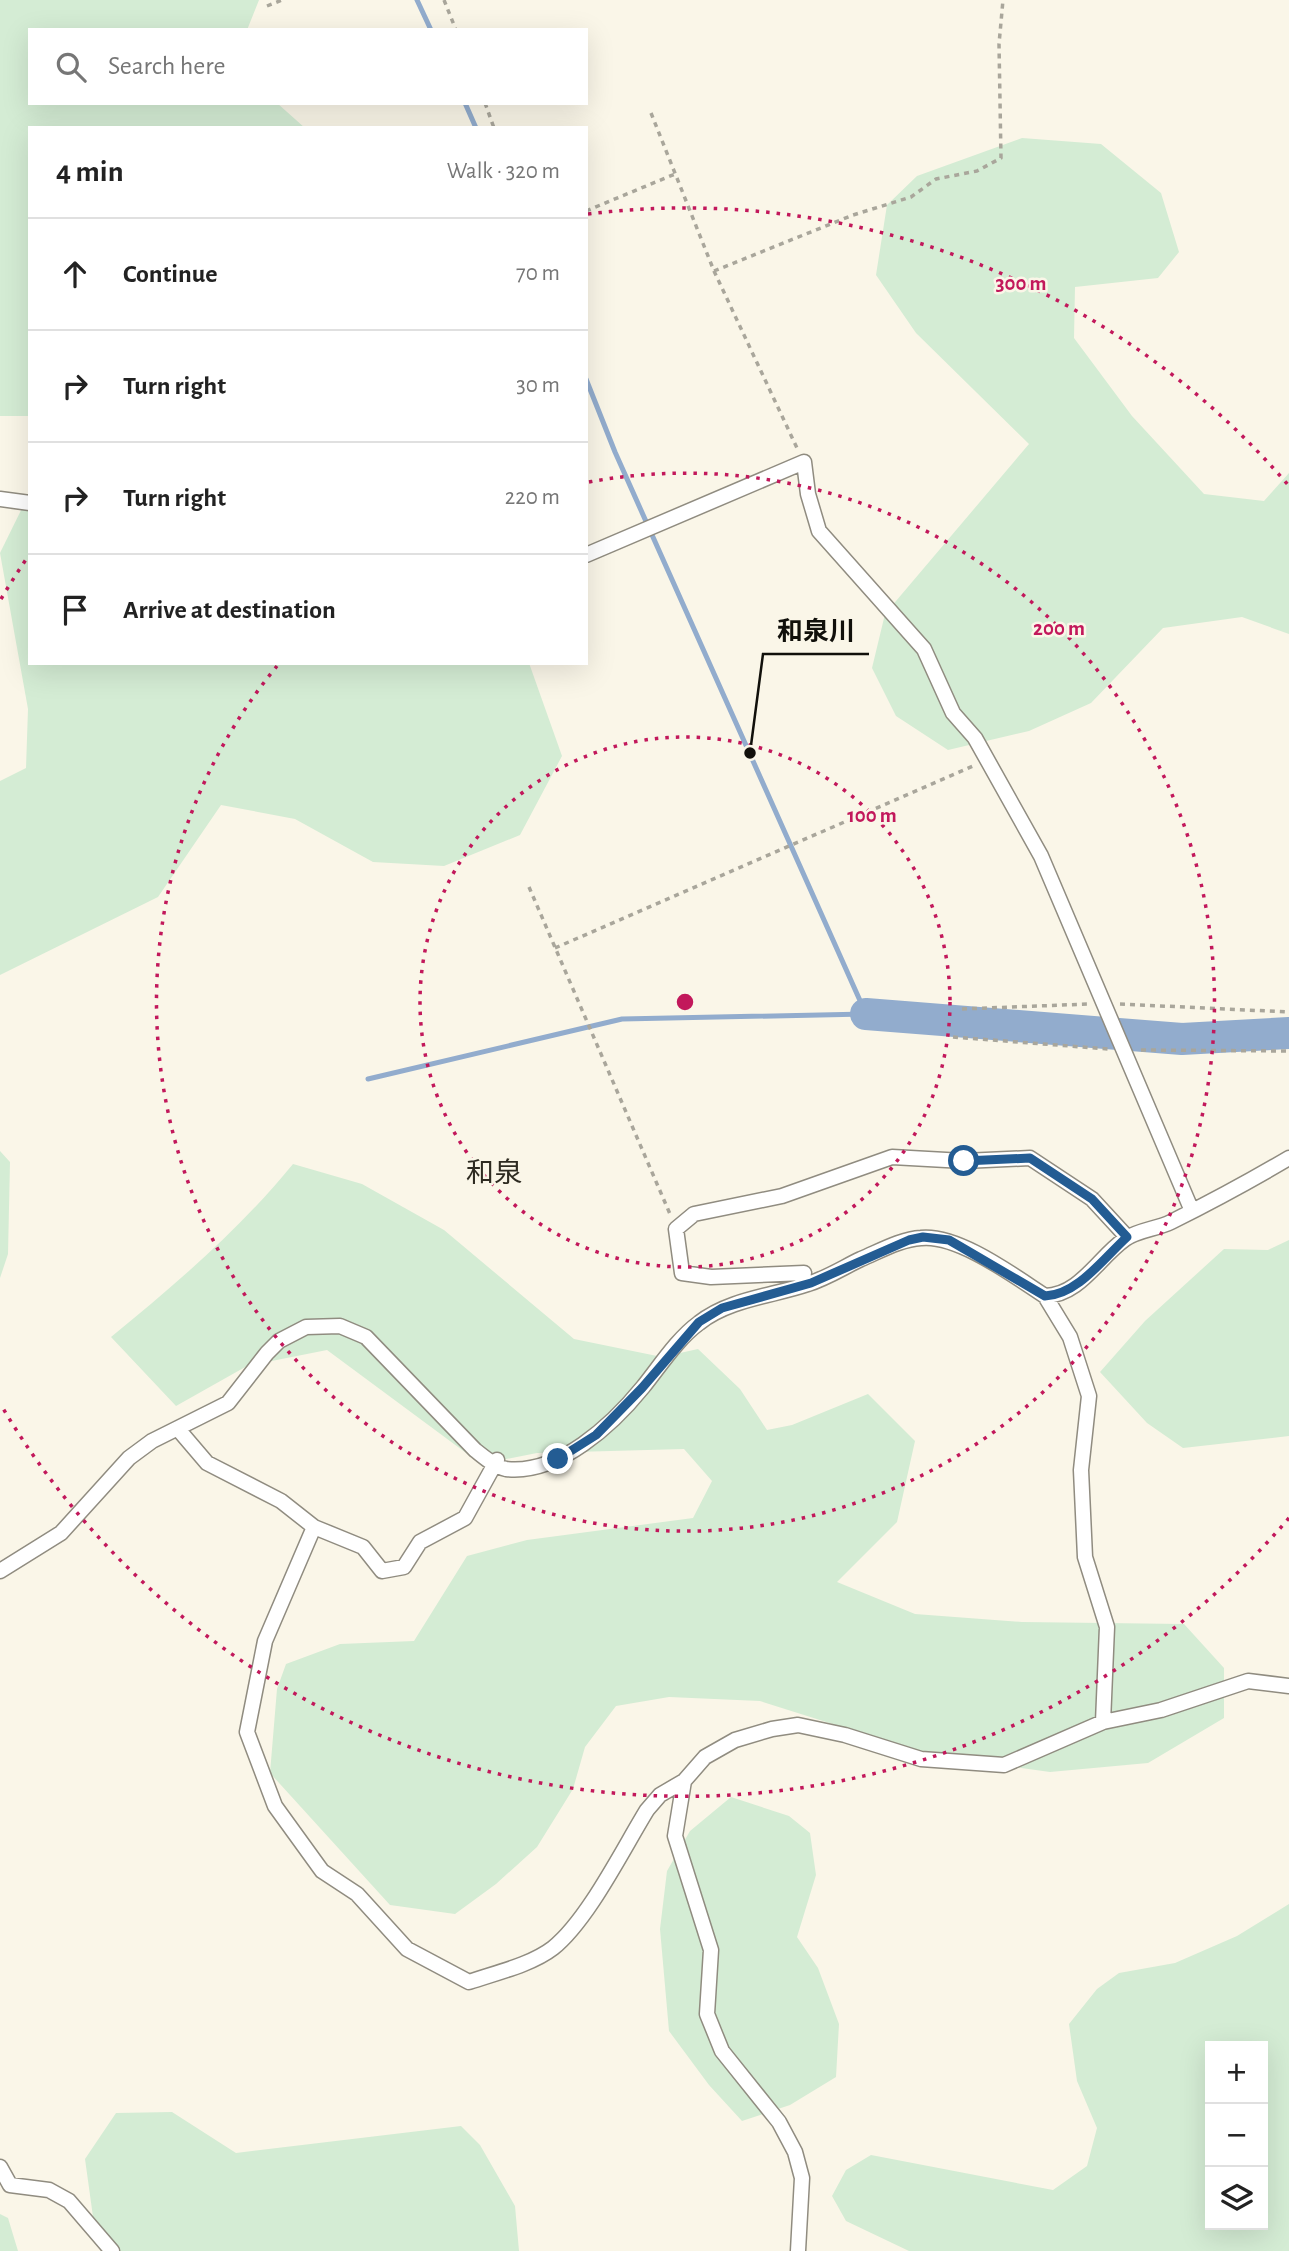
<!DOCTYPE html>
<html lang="en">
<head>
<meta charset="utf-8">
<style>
  :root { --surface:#fff; --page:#f2f2f2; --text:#222; --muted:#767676; --line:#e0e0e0 }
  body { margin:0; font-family:"Alegreya Sans","Noto Sans JP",sans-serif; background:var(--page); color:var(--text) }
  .controls { position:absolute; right:21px; bottom:21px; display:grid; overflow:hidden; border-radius:0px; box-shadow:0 7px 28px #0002 }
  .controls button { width:63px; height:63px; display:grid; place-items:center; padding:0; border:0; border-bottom:2px solid var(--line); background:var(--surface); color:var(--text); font:35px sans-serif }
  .stop { position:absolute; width:21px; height:21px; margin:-16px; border:5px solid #235c93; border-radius:50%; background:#fff }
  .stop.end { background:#235c93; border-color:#fff; box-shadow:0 2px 7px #0008 }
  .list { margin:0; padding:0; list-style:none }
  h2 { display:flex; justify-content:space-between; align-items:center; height:91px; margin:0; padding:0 28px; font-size:30px }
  h2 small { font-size:23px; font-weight:400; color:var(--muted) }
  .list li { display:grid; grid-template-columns:46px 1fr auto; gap:21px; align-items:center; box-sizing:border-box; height:112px; padding:0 28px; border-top:2px solid var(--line) }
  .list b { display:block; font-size:26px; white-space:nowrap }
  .list em { font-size:23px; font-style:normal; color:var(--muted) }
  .icon { flex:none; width:38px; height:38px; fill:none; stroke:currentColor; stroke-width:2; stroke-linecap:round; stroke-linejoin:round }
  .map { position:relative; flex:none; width:1289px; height:2251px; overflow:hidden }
  .search { position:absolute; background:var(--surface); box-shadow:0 7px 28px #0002; left:28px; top:28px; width:560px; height:77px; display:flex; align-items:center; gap:18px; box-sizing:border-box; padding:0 24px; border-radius:0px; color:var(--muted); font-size:26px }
  .panel { position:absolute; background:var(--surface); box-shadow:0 7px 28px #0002; left:28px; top:126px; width:560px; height:539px; border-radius:0px }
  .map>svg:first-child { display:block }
</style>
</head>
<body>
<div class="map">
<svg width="1289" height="2251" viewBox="0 0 1289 2251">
  <rect width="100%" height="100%" fill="#faf6e8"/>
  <path fill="#d4ecd4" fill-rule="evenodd" d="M0 0H259L247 30H30V103H277L305 128H30V416H0Z
    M1022 138 1101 144 1161 193 1179 252 1158 278 1075 287 1074 338 1132 416 1204 494 1264 501 1289 473V634L1242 617 1163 628 1091 703 1029 731 948 750 896 716 872 668 885 614 1029 444 916 333 876 275 887 205 917 176Z
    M30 492V663H529L562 756 520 835 444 866 373 862 295 819 221 805 158 897 0 975V781L26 768 28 709 0 553Z
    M0 1151 10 1162 8 1254 0 1278Z
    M293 1164 362 1184 444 1230 574 1339 662 1357 698 1349 740 1389 767 1430 792 1425 868 1394 915 1441 897 1522 837 1582 915 1614 1022 1622 1184 1624 1224 1668V1718L1148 1763 1050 1772 934 1756 760 1701 669 1697 616 1706 585 1747 573 1789 537 1847 496 1884 455 1914 390 1905 270 1773 277 1689 286 1664 340 1644 414 1641 467 1556 527 1540 693 1518 712 1481 684 1449 537 1453 481 1464 327 1350 247 1366 176 1406 111 1337C176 1284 240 1229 293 1164Z
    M1289 1240V1436L1183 1448 1147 1423 1100 1372 1145 1321 1224 1249 1268 1250Z
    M731 1797 789 1816 810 1833 816 1875 797 1937 818 1968 839 2024 836 2077 790 2105 742 2121 709 2085 669 2031 660 1929 667 1871 690 1831Z
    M1289 1904V2251H909L846 2221 832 2196 846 2170 871 2155 1053 2190 1087 2166 1097 2128 1077 2081 1069 2024 1097 1989 1119 1973 1175 1963 1237 1936ZM1210 2046H1263V2225H1210Z
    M172 2112 236 2153 461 2126 480 2145 515 2206 519 2251H120L94 2224 85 2159 116 2113Z
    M0 2214 8 2218 18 2251H0Z"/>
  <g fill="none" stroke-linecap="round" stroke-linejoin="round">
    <path stroke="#92accd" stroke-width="5" d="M417 0 431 30
      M465 103 476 128
      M368 1079 622 1019 866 1014 615 452 586 379"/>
    <path stroke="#92accd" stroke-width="32" d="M866 1014 1182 1039 1289 1033"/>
    <g stroke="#908c80" stroke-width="17">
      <path id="minor" d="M0 499 30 503
        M586 555 804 462 808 494 819 531 924 649 953 713 975 738 1041 856 1192 1211
        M804 1273 711 1277 682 1273 676 1229 694 1214 782 1196 892 1157 964 1161 1030 1158 1092 1199 1127 1237
        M1045 1296 1070 1337 1089 1396 1081 1470 1085 1557 1107 1627 1103 1722 1161 1710 1248 1681 1289 1686
        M178 1429 207 1463 281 1501 314 1527 363 1547 382 1571 404 1567 420 1542 465 1518 497 1460
        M314 1527 265 1641 247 1732 275 1806 322 1871 357 1894 407 1949 469 1982C495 1973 531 1965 553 1948 588 1920 623 1849 647 1810L660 1795 684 1781 705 1757 735 1740 772 1729 798 1725 845 1735 921 1759 1004 1765 1103 1722
        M0 1571 61 1533 129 1458 152 1441 228 1403 267 1353 279 1341 306 1327 340 1326 366 1337 475 1450C484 1457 495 1467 506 1469 559 1475 613 1424 643 1387 660 1366 677 1339 699 1323 729 1299 773 1296 808 1284 827 1278 844 1267 861 1259 880 1251 901 1239 921 1238 958 1234 1014 1276 1045 1296 1080 1295 1098 1258 1125 1239 1138 1230 1157 1229 1171 1222 1211 1202 1250 1181 1289 1158
        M684 1781 675 1836 711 1950 707 2014 722 2051 779 2122 795 2152 802 2178 798 2251
        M0 2167 10 2185 49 2190 69 2201 112 2251"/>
    </g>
    <path stroke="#a9a69b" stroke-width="3.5" stroke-dasharray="5 5" stroke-linecap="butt" d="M444 0 456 30
      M267 6 282 0
      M485 103 494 128
      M651 113 714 271 797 448
      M586 211 675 174
      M714 271 853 215 911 197 936 179 977 171 1001 158 999 44 1003 0
      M529 887 670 1214
      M555 948 973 766
      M1120 1004 1289 1012
      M962 1009 1088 1004
      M953 1037 1108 1049
      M1141 1050 1289 1051"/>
    <use href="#minor" stroke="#fff" stroke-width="14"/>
  </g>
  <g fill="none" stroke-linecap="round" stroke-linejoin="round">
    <path stroke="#235c93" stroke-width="9" d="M558 1459 596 1435 642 1388 699 1322 722 1308 811 1283 909 1240 923 1237 949 1240 1045 1296C1077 1295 1103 1259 1127 1237L1092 1199 1030 1158 964 1161"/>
  </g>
  <g fill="none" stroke="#c2185b" stroke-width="3.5" stroke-dasharray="3.5 7">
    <circle cx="685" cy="1002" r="265"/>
    <path d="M589 482A529 529 0 1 1 277 666"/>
    <path d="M1289 1518A794 794 0 0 1 1 1405M1 599A794 794 0 0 1 27 558M588 214A794 794 0 0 1 1289 486"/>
  </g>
  <g text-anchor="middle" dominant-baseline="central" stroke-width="5" stroke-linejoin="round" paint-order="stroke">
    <g font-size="28" fill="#2e2b21" stroke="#faf6e8">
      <text x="494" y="1174">和泉</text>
    </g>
  </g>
  <circle cx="685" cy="1002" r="10" fill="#c2185b" stroke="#faf6e8" stroke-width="3.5"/>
  <g font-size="21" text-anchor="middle" font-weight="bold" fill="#c2185b" stroke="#faf6e8" stroke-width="5" stroke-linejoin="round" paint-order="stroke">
    <text x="1021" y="290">300 m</text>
    <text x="1059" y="635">200 m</text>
    <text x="872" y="822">100 m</text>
  </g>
  <path fill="none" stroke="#11100b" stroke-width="2.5" d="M750 753L763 654H869"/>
  <circle fill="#11100b" stroke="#faf6e8" stroke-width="2.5" cx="750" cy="753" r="7"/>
  <g font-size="26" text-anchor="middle" font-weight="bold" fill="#11100b" stroke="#faf6e8" stroke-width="5" stroke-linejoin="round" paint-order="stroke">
    <text x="816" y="640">和泉川</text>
  </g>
</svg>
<div class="controls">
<button>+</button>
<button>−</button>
<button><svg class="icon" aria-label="layers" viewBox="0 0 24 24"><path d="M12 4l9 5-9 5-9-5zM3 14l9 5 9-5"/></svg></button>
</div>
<div class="stop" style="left:964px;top:1161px"></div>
<div class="stop end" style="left:558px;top:1459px"></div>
<div class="search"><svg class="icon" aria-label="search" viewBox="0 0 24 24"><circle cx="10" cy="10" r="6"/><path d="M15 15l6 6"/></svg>Search here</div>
<section class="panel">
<h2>4 min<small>Walk · 320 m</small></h2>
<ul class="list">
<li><svg class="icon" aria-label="ahead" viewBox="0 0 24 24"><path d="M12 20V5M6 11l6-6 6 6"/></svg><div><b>Continue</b></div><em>70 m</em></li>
<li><svg class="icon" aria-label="right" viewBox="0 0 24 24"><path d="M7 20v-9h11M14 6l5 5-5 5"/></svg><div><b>Turn right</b></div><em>30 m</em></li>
<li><svg class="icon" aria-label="right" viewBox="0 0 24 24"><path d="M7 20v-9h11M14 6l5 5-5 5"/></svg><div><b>Turn right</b></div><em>220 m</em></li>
<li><svg class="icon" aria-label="arrive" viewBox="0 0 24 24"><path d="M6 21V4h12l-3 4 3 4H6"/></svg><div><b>Arrive at destination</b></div></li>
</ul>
</section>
</div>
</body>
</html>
